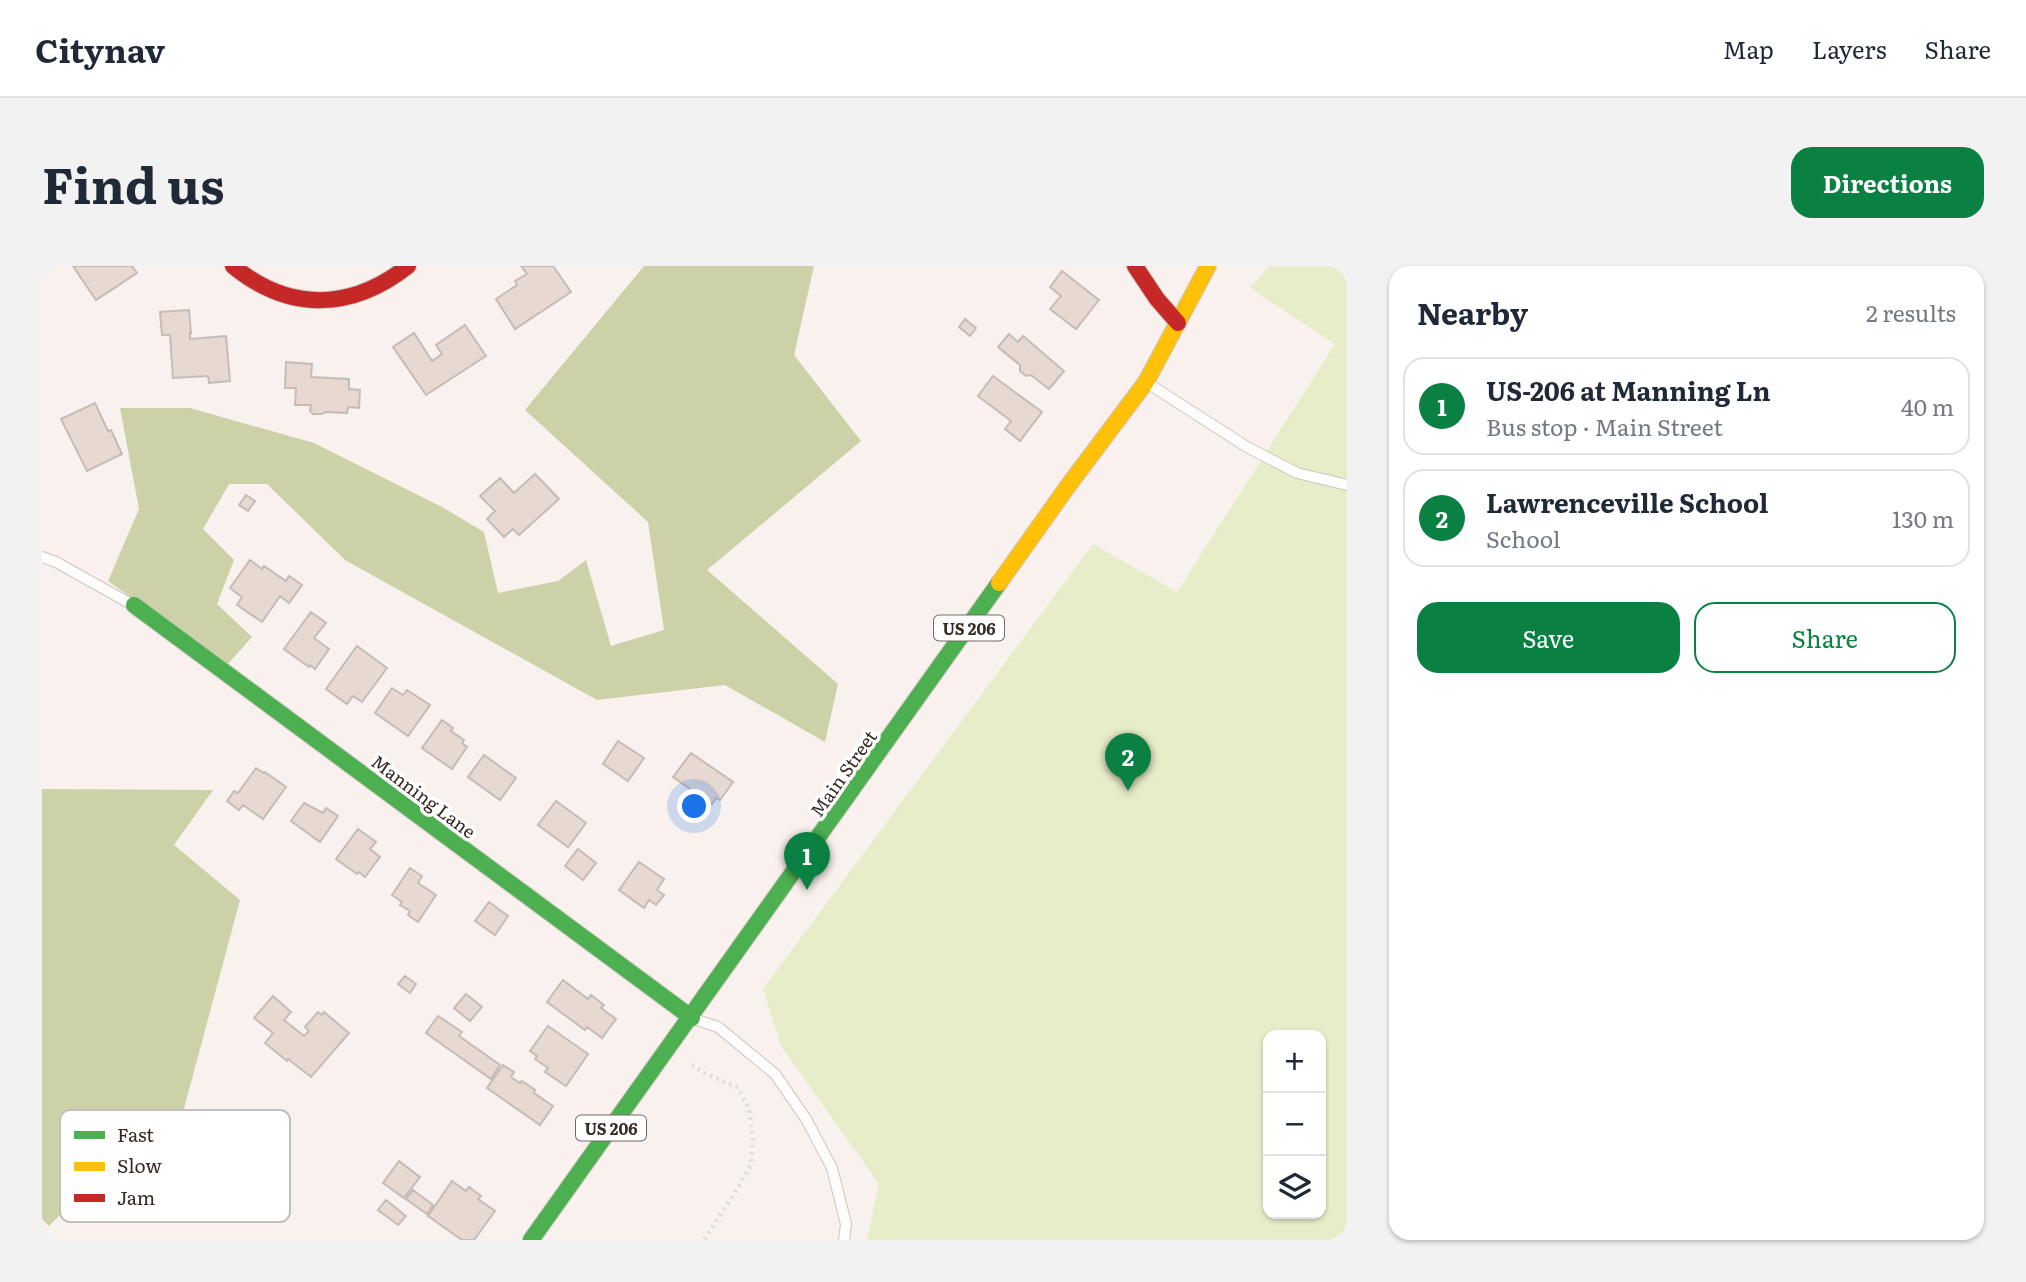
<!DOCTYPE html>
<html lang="en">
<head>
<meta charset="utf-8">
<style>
  :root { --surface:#fff; --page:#f2f2f3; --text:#1f2937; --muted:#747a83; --line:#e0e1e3; --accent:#0b8043 }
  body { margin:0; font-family:Literata,serif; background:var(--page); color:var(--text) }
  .controls { position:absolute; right:21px; bottom:21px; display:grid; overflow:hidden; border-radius:14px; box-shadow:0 2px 5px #0004 }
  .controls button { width:63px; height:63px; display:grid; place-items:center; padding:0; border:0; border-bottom:2px solid var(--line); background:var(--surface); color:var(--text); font:35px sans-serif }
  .you { position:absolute; left:653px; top:541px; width:24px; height:24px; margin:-18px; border:5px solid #fff; border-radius:50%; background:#1a73e8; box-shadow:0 0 0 10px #1a73e833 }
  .badge { display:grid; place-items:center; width:46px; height:46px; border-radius:50%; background:var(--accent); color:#fff; font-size:23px; font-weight:700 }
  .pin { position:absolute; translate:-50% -58px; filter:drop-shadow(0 2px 4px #0008) }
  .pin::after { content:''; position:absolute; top:37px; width:24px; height:21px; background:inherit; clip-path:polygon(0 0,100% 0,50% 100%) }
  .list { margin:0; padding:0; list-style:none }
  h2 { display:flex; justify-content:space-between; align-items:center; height:91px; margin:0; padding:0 28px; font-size:30px }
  h2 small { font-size:23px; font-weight:400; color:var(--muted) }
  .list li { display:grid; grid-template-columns:46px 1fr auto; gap:21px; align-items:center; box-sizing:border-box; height:98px; margin:0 14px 14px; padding:0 14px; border:2px solid var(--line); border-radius:21px }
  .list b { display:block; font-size:26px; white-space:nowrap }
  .list p { margin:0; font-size:23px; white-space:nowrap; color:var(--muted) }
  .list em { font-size:23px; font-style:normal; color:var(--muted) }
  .actions { display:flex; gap:14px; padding:21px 28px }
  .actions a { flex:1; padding:16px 0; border:2px solid var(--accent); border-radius:21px; text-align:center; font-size:24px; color:var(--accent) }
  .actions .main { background:var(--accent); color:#fff }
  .icon { flex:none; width:38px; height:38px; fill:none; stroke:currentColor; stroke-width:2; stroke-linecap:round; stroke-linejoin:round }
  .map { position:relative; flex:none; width:1305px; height:974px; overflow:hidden; border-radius:21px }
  header { display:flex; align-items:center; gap:42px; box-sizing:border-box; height:98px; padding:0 35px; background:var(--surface); border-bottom:2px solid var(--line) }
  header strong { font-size:33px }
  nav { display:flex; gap:38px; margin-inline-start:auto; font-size:24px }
  .intro { display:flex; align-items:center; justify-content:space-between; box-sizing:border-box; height:168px; padding:0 42px }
  h1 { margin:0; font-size:49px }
  .button { padding:18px 32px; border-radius:21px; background:var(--accent); color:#fff; font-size:24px; font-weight:700 }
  main { display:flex; gap:42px; padding:0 42px }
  aside { flex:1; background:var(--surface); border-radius:21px; box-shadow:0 2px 5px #0004 }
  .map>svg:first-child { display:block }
</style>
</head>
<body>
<header>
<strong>Citynav</strong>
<nav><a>Map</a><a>Layers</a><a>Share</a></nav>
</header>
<div class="intro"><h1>Find us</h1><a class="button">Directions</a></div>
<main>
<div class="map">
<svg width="1305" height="974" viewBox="0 0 1305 974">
  <rect width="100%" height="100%" fill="#f9f1ed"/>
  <path fill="#e8edc9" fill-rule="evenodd" d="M1228 0H1305V974H825L837 918 739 780 721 723 1051 278 1135 326 1293 78 1208 22ZM1226 769H1279V948H1226Z"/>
  <path fill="#ccd1a8" d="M602 0H772L752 89 819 175 665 304 796 418 783 476 683 419 555 434 303 294 225 218H187L161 263 192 294 175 338 210 371 185 399 66 315 97 243 78 142H148L272 177 400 241 442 266 456 327 516 315 544 294 569 380 622 364 606 256 483 144Z
    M0 523 171 524 132 579 198 634 122 917 57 909 7 960 0 953Z"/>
  <path fill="#e7d8d1" stroke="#c5bbb7" stroke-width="2" d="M31 0H90L95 7 54 34Z
    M479 0H511L529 26 473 63 454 33 475 19 473 15 485 8Z
    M1020 5 1057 34 1034 63 1008 43 1019 30 1008 21Z
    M147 44 149 67H148V73L184 70 188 115 167 117 166 110 131 112 128 69H120L118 46Z
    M923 53 934 62 928 70 917 61Z
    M423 59 444 90 384 129 351 81 372 67 390 95 400 88 394 79Z
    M967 68 976 76 981 70 1022 105 1007 123 989 109 984 110 978 105V99L956 81Z
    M244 96 270 98 269 111 307 113V123L318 124 317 142 306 141 305 147 283 146 280 148H271L268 145 269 139H253L254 122H243Z
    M951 110 1000 146 978 175 963 163 969 155 936 130Z
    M53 137 66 165 69 164 80 188 45 205 19 153Z
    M493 208 517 233 477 269 471 263 462 271 445 253 453 245 438 230 458 212 472 227Z
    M204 229 213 235 206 245 197 239Z
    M208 294 220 303 222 300 244 315 247 310 260 319 247 337 238 330 220 356 195 339 200 331 188 322Z
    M269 346 284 357 272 372 287 383 273 403 268 399 267 401 242 383Z
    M315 380 345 402 320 436 311 430 305 438 284 423Z
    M350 422 361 429 365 424 388 439 366 470 333 447Z
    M400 454 411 462 409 465 422 474 420 477 425 481 410 503 380 482Z
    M576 475 602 492 586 515 561 498Z
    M649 487 691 516 678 534 674 532 670 538 631 511Z
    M442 489 474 512 458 534 426 511Z
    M214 502 222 507 223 506 244 521 221 553 201 539 197 544 185 535 192 525 196 527Z
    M514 535 544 557 526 581 496 559Z
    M262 537 281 547 284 542 296 550 278 576 249 555Z
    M316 563 334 576 328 583 338 591 323 611 317 606 315 608 294 593Z
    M536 583 554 597 541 614 523 600Z
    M597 596 622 613 615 624 622 629 614 639 607 634 602 642 577 624Z
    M368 602 380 610 376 617 394 629 376 656 366 649 368 645 358 639 360 636 350 629Z
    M447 636 466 650 453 669 433 655Z
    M363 710 374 718 368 727 356 718Z
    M521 714 546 733 549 729 562 739 559 742 574 753 560 772 545 761 543 764 505 736Z
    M424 728 440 741 428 755 412 742Z
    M231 730 249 746 242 754 262 770 267 765 263 761 276 746 280 749 282 746 307 767 269 811 246 793 245 795 223 777 231 767 212 752Z
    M396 750 420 766 417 770 458 799 449 813 384 767Z
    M506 760 546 788 524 820 503 806 506 802 493 793 495 790 488 785Z
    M461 799 472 806 469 811 478 817 480 815 493 824 492 827 511 840 498 859 445 822Z
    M357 895 378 911 362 932 341 917Z
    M410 915 424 925 427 921 439 930 436 933 453 945 432 974H420L386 950Z
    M371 924 391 939 385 948 364 933Z
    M344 934 364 950 356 959 336 944Z"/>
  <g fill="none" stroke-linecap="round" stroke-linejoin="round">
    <g stroke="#cfc5c0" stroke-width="12">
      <path id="lane" d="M1110 120 1205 181 1255 207 1305 219
        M0 291 14 296 89 338
        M655 754 676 761 733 808 764 853 790 902 804 958 802 974"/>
    </g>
    <g stroke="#cfc5c0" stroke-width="18">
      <path id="fast" d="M92 339 650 752
        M489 974 957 317"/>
    </g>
    <g stroke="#cfc5c0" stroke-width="18">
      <path id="slow" d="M957 317 1026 220 1104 116 1166 0"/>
    </g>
    <g stroke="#cfc5c0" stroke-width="18">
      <path id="jam" d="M191 0C247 46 309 45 366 0
        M1093 0 1115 33 1136 57"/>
    </g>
    <path stroke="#dcd9d8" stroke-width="4.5" stroke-dasharray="2 5" stroke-linecap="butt" d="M650 799 664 808 696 822 707 843 711 872 709 898 696 922 662 974"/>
    <use href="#lane" stroke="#fefdfc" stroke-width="10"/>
    <use href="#fast" stroke="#4caf50" stroke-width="16"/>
    <use href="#slow" stroke="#ffc107" stroke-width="16"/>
    <use href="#jam" stroke="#c62828" stroke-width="16"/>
  </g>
  <g text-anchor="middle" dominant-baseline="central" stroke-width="7" stroke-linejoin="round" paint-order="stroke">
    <g fill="#fff" stroke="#736a66" stroke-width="2">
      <rect x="892" y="349.5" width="70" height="25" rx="5"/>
      <rect x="534" y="849.5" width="70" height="25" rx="5"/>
    </g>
    <g font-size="16" font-weight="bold" fill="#372a24">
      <text x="927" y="362">US 206</text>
      <text x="569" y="862">US 206</text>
    </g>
    <g font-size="18" fill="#372a24" stroke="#fff">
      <text transform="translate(801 507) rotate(-55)">Main Street</text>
      <text transform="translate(382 530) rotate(37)">Manning Lane</text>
    </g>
  </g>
  <rect x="18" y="844" width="230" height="112" rx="10" fill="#fff" stroke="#c3bfbd" stroke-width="2"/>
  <rect x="32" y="865" width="31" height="8" fill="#4caf50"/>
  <rect x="32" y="896" width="31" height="9" fill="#ffc107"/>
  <rect x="32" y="928" width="31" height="8" fill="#c62828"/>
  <g font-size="19" fill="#372a24">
    <text x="75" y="876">Fast</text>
    <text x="75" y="907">Slow</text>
    <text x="75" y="939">Jam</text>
  </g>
</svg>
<div class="controls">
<button>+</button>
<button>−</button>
<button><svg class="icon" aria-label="layers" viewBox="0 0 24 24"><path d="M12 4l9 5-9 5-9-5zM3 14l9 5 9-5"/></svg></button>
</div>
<div class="you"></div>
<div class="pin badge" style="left:765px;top:624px">1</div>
<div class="pin badge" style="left:1086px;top:525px">2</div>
</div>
<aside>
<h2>Nearby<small>2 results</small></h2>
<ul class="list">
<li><span class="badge">1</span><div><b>US-206 at Manning Ln</b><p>Bus stop · Main Street</p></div><em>40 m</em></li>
<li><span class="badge">2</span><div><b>Lawrenceville School</b><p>School</p></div><em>130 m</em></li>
</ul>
<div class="actions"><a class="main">Save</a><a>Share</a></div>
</aside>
</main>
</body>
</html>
